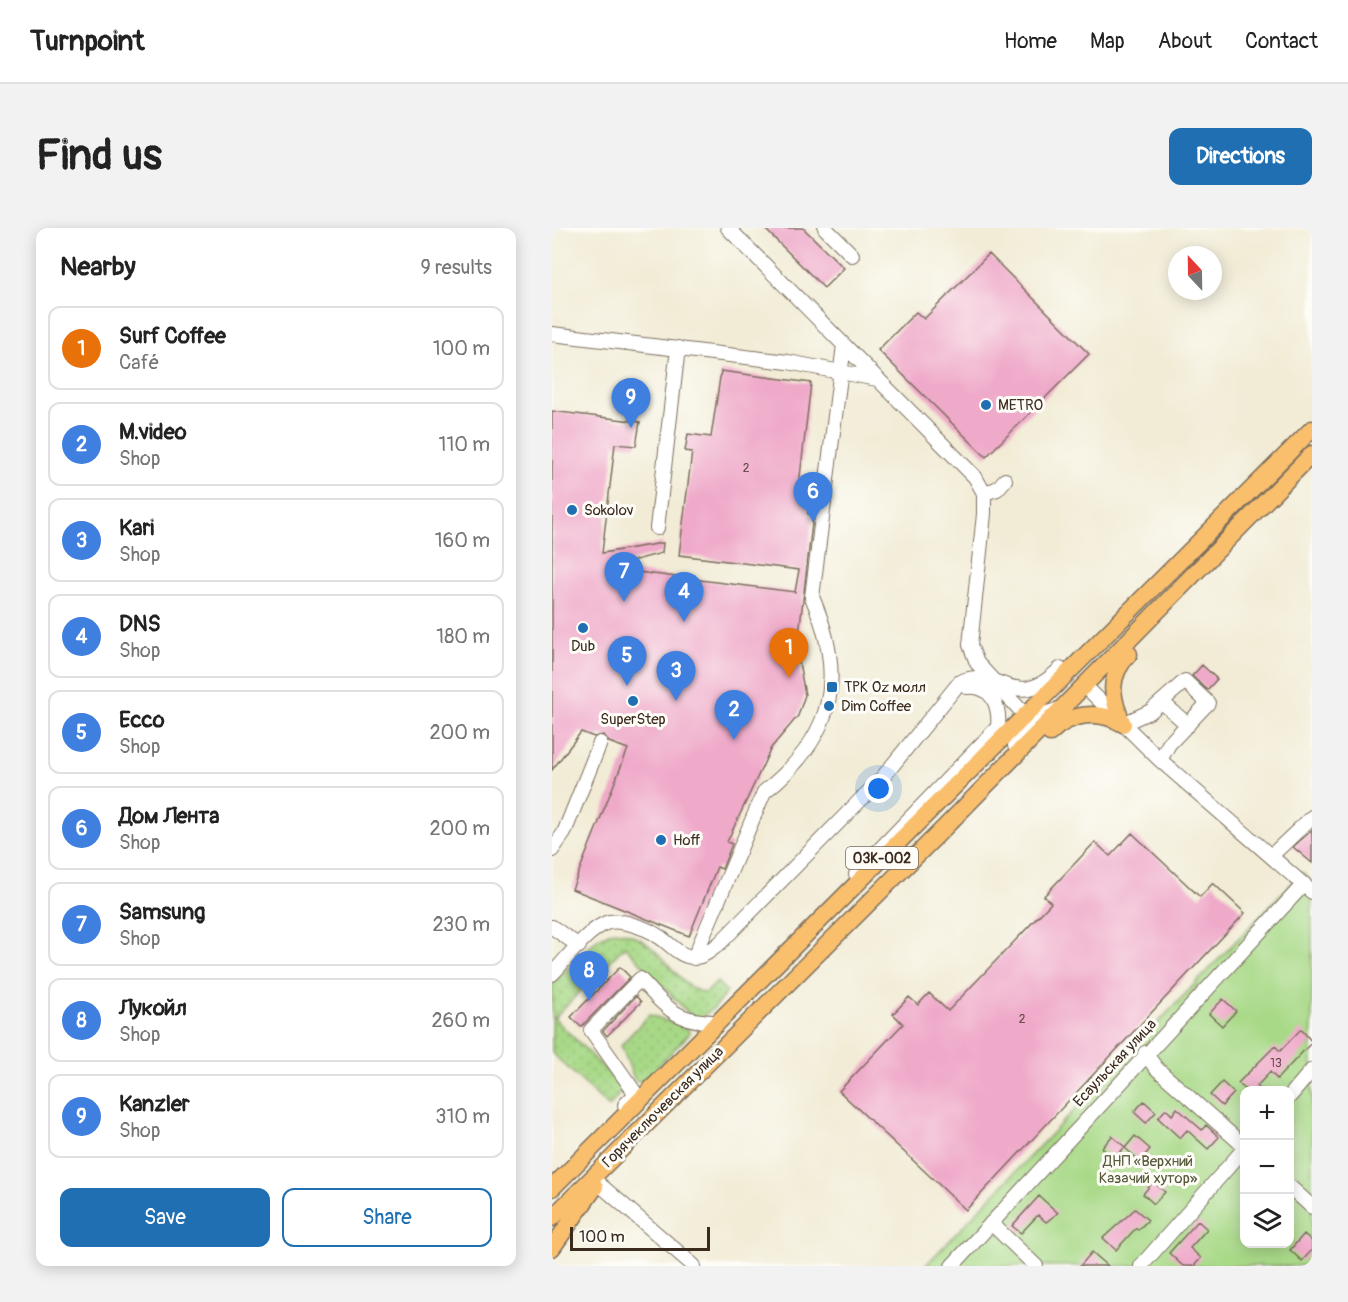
<!DOCTYPE html>
<html lang="en">
<head>
<meta charset="utf-8">
<style>
  :root { --surface:#fff; --page:#f2f2f2; --text:#222; --muted:#767676; --line:#e0e0e0; --accent:#1f6fb2 }
  body { margin:0; font-family:Pangolin,sans-serif; background:var(--page); color:var(--text) }
  .controls { position:absolute; right:18px; bottom:18px; display:grid; overflow:hidden; border-radius:12px; box-shadow:0 3px 15px #0003 }
  .controls button { width:54px; height:54px; display:grid; place-items:center; padding:0; border:0; border-bottom:2px solid var(--line); background:var(--surface); color:var(--text); font:30px sans-serif }
  .compass { position:absolute; left:616px; top:18px; width:54px; height:54px; border-radius:50%; background:var(--surface); box-shadow:0 3px 15px #0003; rotate:338deg }
  .scale { position:absolute; left:18px; bottom:15px; width:140px; box-sizing:border-box; padding-left:6px; border:3px solid #3b2a1e; border-top:0; font-size:16px; line-height:21px; white-space:nowrap; color:#3b2a1e; -webkit-text-stroke:4px #fdfcf7; paint-order:stroke }
  .you { position:absolute; left:327px; top:561px; width:21px; height:21px; margin:-15px; border:4px solid #fff; border-radius:50%; background:#1a73e8; box-shadow:0 0 0 9px #1a73e833 }
  .badge { display:grid; place-items:center; width:39px; height:39px; border-radius:50%; background:var(--accent); color:#fff; font-size:20px; font-weight:700 }
  .pin { position:absolute; translate:-50% -50px; filter:drop-shadow(0 2px 3px #0008) }
  .pin::after { content:''; position:absolute; top:32px; width:21px; height:18px; background:inherit; clip-path:polygon(0 0,100% 0,50% 100%) }
  .list { margin:0; padding:0; list-style:none }
  h2 { display:flex; justify-content:space-between; align-items:center; height:78px; margin:0; padding:0 24px; font-size:26px }
  h2 small { font-size:20px; font-weight:400; color:var(--muted) }
  .list li { display:grid; grid-template-columns:39px 1fr auto; gap:18px; align-items:center; box-sizing:border-box; height:84px; margin:0 12px 12px; padding:0 12px; border:2px solid var(--line); border-radius:12px }
  .list b { display:block; font-size:22px; white-space:nowrap }
  .list p { margin:0; font-size:20px; white-space:nowrap; color:var(--muted) }
  .list em { font-size:20px; font-style:normal; color:var(--muted) }
  .actions { display:flex; gap:12px; padding:18px 24px }
  .actions a { flex:1; padding:14px 0; border:2px solid var(--accent); border-radius:12px; text-align:center; font-size:21px; color:var(--accent) }
  .actions .main { background:var(--accent); color:#fff }
  .icon { flex:none; width:33px; height:33px; fill:none; stroke:currentColor; stroke-width:2; stroke-linecap:round; stroke-linejoin:round }
  .map { position:relative; flex:none; width:760px; height:1038px; overflow:hidden; border-radius:12px }
  header { display:flex; align-items:center; gap:36px; box-sizing:border-box; height:84px; padding:0 30px; background:var(--surface); border-bottom:2px solid var(--line) }
  header strong { font-size:28px }
  nav { display:flex; gap:33px; margin-inline-start:auto; font-size:21px }
  .intro { display:flex; align-items:center; justify-content:space-between; box-sizing:border-box; height:144px; padding:0 36px }
  h1 { margin:0; font-size:42px }
  .button { padding:15px 27px; border-radius:12px; background:var(--accent); color:#fff; font-size:21px; font-weight:700 }
  main { display:flex; gap:36px; padding:0 36px }
  aside { flex:1; background:var(--surface); border-radius:12px; box-shadow:0 3px 15px #0003 }
  .map>svg:first-child { display:block }
</style>
</head>
<body>
<header>
<strong>Turnpoint</strong>
<nav><a>Home</a><a>Map</a><a>About</a><a>Contact</a></nav>
</header>
<div class="intro"><h1>Find us</h1><a class="button">Directions</a></div>
<main>
<aside>
<h2>Nearby<small>9 results</small></h2>
<ul class="list">
<li><span class="badge" style="background:#e8710a">1</span><div><b>Surf Coffee</b><p>Café</p></div><em>100 m</em></li>
<li><span class="badge" style="background:#3f7fe0">2</span><div><b>M.video</b><p>Shop</p></div><em>110 m</em></li>
<li><span class="badge" style="background:#3f7fe0">3</span><div><b>Kari</b><p>Shop</p></div><em>160 m</em></li>
<li><span class="badge" style="background:#3f7fe0">4</span><div><b>DNS</b><p>Shop</p></div><em>180 m</em></li>
<li><span class="badge" style="background:#3f7fe0">5</span><div><b>Ecco</b><p>Shop</p></div><em>200 m</em></li>
<li><span class="badge" style="background:#3f7fe0">6</span><div><b>Дом Лента</b><p>Shop</p></div><em>200 m</em></li>
<li><span class="badge" style="background:#3f7fe0">7</span><div><b>Samsung</b><p>Shop</p></div><em>230 m</em></li>
<li><span class="badge" style="background:#3f7fe0">8</span><div><b>Лукойл</b><p>Shop</p></div><em>260 m</em></li>
<li><span class="badge" style="background:#3f7fe0">9</span><div><b>Kanzler</b><p>Shop</p></div><em>310 m</em></li>
</ul>
<div class="actions"><a class="main">Save</a><a>Share</a></div>
</aside>
<div class="map">
<svg width="760" height="1038" viewBox="0 0 760 1038">
  <defs>
    <pattern id="grass-dots" width="8" height="8" patternUnits="userSpaceOnUse" patternTransform="scale(1.5)"><rect width="8" height="8" fill="#a8d987"/><path d="M2 2h.1M6 6h.1" fill="none" stroke="#92ba74" stroke-width="1.8" stroke-linecap="round"/></pattern>
  </defs>
  <rect width="100%" height="100%" fill="#fdfcf7"/>
  <filter id="ink" filterUnits="userSpaceOnUse"><feTurbulence type="fractalNoise" baseFrequency=".0167" numOctaves="2"/><feDisplacementMap in="SourceGraphic" scale="12" xChannelSelector="R" yChannelSelector="G"/><feConvolveMatrix kernelMatrix="1 2 1 2 8 2 1 2 1" color-interpolation-filters="sRGB"/></filter>
  <filter id="wash" filterUnits="userSpaceOnUse"><feTurbulence type="fractalNoise" baseFrequency=".008" numOctaves="4" result="noise"/><feDisplacementMap in="SourceGraphic" scale="24" xChannelSelector="R" yChannelSelector="G"/><feGaussianBlur stdDeviation="1.35" result="paint"/><feColorMatrix in="noise" values="0 0 0 0 0 0 0 0 0 0 0 0 0 0 0 0 0 1.4 0 .05"/><feComposite in="paint" operator="in"/></filter>
  <g filter="url(#wash)">
    <rect width="100%" height="100%" fill="#f2ecd6"/>
    <path fill="url(#grass-dots)" stroke="#728252" stroke-width="1.5" d="M62 703C109 706 123 762 154 765L165 754 175 764 162 780 149 789 138 787 73 718 2 790 69 857 68 865 57 879 0 825V756L46 710Z
      M97 787 134 799 138 805 92 853H83L69 817Z"/>
    <path fill="#a8d987" stroke="#728252" stroke-width="1.5" fill-rule="evenodd" d="M750 644 760 654V1038H373ZM692 862H738V1016H692Z"/>
    <g id="blocks">
      <path fill="#efa9c9" d="M212 0H251L292 40 272 60Z
        M437 26 537 126 434 229 326 122 364 84 372 91Z
        M169 143 259 155 247 257 259 258 256 286 261 287 245 423 253 467 246 488 219 520 175 614 180 616 170 641 165 639 137 708 20 661 76 521 57 514 51 507 42 509 29 504 0 542V183L88 194 84 218 63 216 50 325 111 315 110 325 54 340 243 364 247 342 127 327 140 224 133 223 136 206 159 209Z
        M650 437 665 451 655 462 640 448Z
        M760 602V635L741 619Z
        M580 605 648 669 661 655 693 685 414 982 287 863 351 796 341 786 357 769 366 777 377 765 396 783 499 675 492 668 543 614 558 628Z
        M68 739 78 749 29 799 19 789Z
        M84 768 89 774 55 808 51 803Z
        M671 771 684 783 670 798 657 786Z
        M749 801 760 814 725 851 718 844 705 858 709 862H694L686 855 723 818 728 823Z
        M670 854 682 865 670 878 658 867Z
        M592 873 604 884 594 895 582 884Z
        M625 880 650 902 654 897 667 909 656 921 635 902 628 910 606 890 614 881 620 887Z
        M560 908 573 919 562 930 550 920Z
        M583 908 598 921 588 933 573 920Z
        M601 954 613 964 602 976 591 966Z
        M487 968 506 985 494 994 486 987 469 1005 460 998Z
        M583 981 596 992 586 1002 584 1000 564 1022 551 1010Z
        M646 993 655 1001 638 1020 649 1030 642 1038H631L617 1025Z
        M752 1006 760 1013V1022L750 1033 738 1022Z
        M540 1024 556 1038H528Z"/>
    </g>
  </g>
  <g filter="url(#ink)">
    <use href="#blocks" fill-opacity="0" stroke="#7b6e5e" stroke-width="1.5"/>
    <g fill="none" stroke-linecap="round" stroke-linejoin="round">
      <g stroke="#7b6e5e" stroke-width="16">
        <path id="minor" d="M176 0 423 249 432 265V286L418 417 425 435 473 487 476 503 463 518
          M273 0 300 27
          M0 106 236 134 325 151
          M432 265 445 261 453 252
          M105 300 126 120
          M533 458 608 532 760 664
          M610 474 636 497
          M473 487 484 489 508 481
          M571 496 599 483 633 453 656 475 617 516 608 532
          M0 622 12 605 48 515
          M720 627 760 589
          M304 646 446 499C448 478 440 456 415 459
          M0 699 27 718
          M142 730 212 564C282 509 295 450 260 369L292 117
          M0 746C16 730 32 705 54 695 67 690 95 700 106 708 118 715 126 728 141 729 151 730 162 720 169 714L331 549 408 454C447 436 462 487 508 441
          M593 825 604 840 692 918
          M738 868 760 842
          M73 877 84 866 39 802 88 751C116 781 123 794 167 794
          M46 955 142 1038
          M738 959 760 979
          M439 995 484 1038
          M400 1038 752 656
          M589 1038 692 921"/>
      </g>
      <g stroke="#7b6e5e" stroke-width="19">
        <path id="major" d="M571 496C559 470 555 449 577 426
          M498 505C518 485 547 481 571 496
          M0 960 760 201
          M0 990 390 602 760 226
          M0 1020 43 959"/>
      </g>
      <use href="#minor" stroke="#fff" stroke-width="14"/>
      <use href="#major" stroke="#f9bf6d" stroke-width="16"/>
    </g>
  </g>
  <g fill="#1f6fb2" stroke="#fdfcf7" stroke-width="2">
    <circle cx="434" cy="177" r="6"/>
    <circle cx="20" cy="282" r="6"/>
    <circle cx="31" cy="400" r="6"/>
    <rect x="274" y="453" width="12" height="12" rx="3"/>
    <circle cx="81" cy="473" r="6"/>
    <circle cx="277" cy="478" r="6"/>
    <circle cx="109" cy="612" r="6"/>
  </g>
  <g text-anchor="middle" dominant-baseline="central" stroke-width="6" stroke-linejoin="round" paint-order="stroke">
    <g font-size="12" fill="#684a49">
      <text x="194" y="240">2</text>
      <text x="470" y="791">2</text>
      <text x="724" y="835">13</text>
    </g>
    <rect fill="#fdfcf7" stroke="#75695f" stroke-width="1.5" x="294" y="619" width="72" height="22" rx="4.5"/>
    <g font-size="14" font-weight="bold" fill="#3b2a1e">
      <text x="330" y="630">03К-002</text>
    </g>
    <g font-size="15" fill="#3b2a1e" stroke="#fdfcf7" text-anchor="start">
      <text x="446" y="177">METRO</text>
      <text x="32" y="282">Sokolov</text>
      <text x="31" y="418" text-anchor="middle">Dub</text>
      <text x="292" y="459">ТРК Oz молл</text>
      <text x="289" y="478">Dim Coffee</text>
      <text x="81" y="491" text-anchor="middle">SuperStep</text>
      <text x="121" y="612">Hoff</text>
    </g>
    <g font-size="15" fill="#3b2a1e" stroke="#fdfcf7">
      <text transform="translate(563 835) rotate(-47)">Есаульская улица</text>
      <text transform="translate(111 879) rotate(-45)">Горячеключевская улица</text>
    </g>
    <g font-size="15" fill="#565638" stroke="#fdfcf7">
      <text x="596" y="933">ДНП «Верхний<tspan x="596" dy="17">Казачий хутор»</tspan></text>
    </g>
  </g>
</svg>
<div class="controls">
<button>+</button>
<button>−</button>
<button><svg class="icon" aria-label="layers" viewBox="0 0 24 24"><path d="M12 4l9 5-9 5-9-5zM3 14l9 5 9-5"/></svg></button>
</div>
<svg class="compass" viewBox="-18 -18 36 36"><path d="M0-13l5 13h-10z" fill="#e53935"/><path d="M0 13l5-13h-10z" fill="#767676"/></svg>
<div class="scale">100 m</div>
<div class="you"></div>
<div class="pin badge" style="left:237px;top:450px;background:#e8710a">1</div>
<div class="pin badge" style="left:182px;top:512px;background:#3f7fe0">2</div>
<div class="pin badge" style="left:124px;top:473px;background:#3f7fe0">3</div>
<div class="pin badge" style="left:132px;top:394px;background:#3f7fe0">4</div>
<div class="pin badge" style="left:75px;top:458px;background:#3f7fe0">5</div>
<div class="pin badge" style="left:261px;top:294px;background:#3f7fe0">6</div>
<div class="pin badge" style="left:72px;top:374px;background:#3f7fe0">7</div>
<div class="pin badge" style="left:37px;top:773px;background:#3f7fe0">8</div>
<div class="pin badge" style="left:79px;top:200px;background:#3f7fe0">9</div>
</div>
</main>
</body>
</html>
